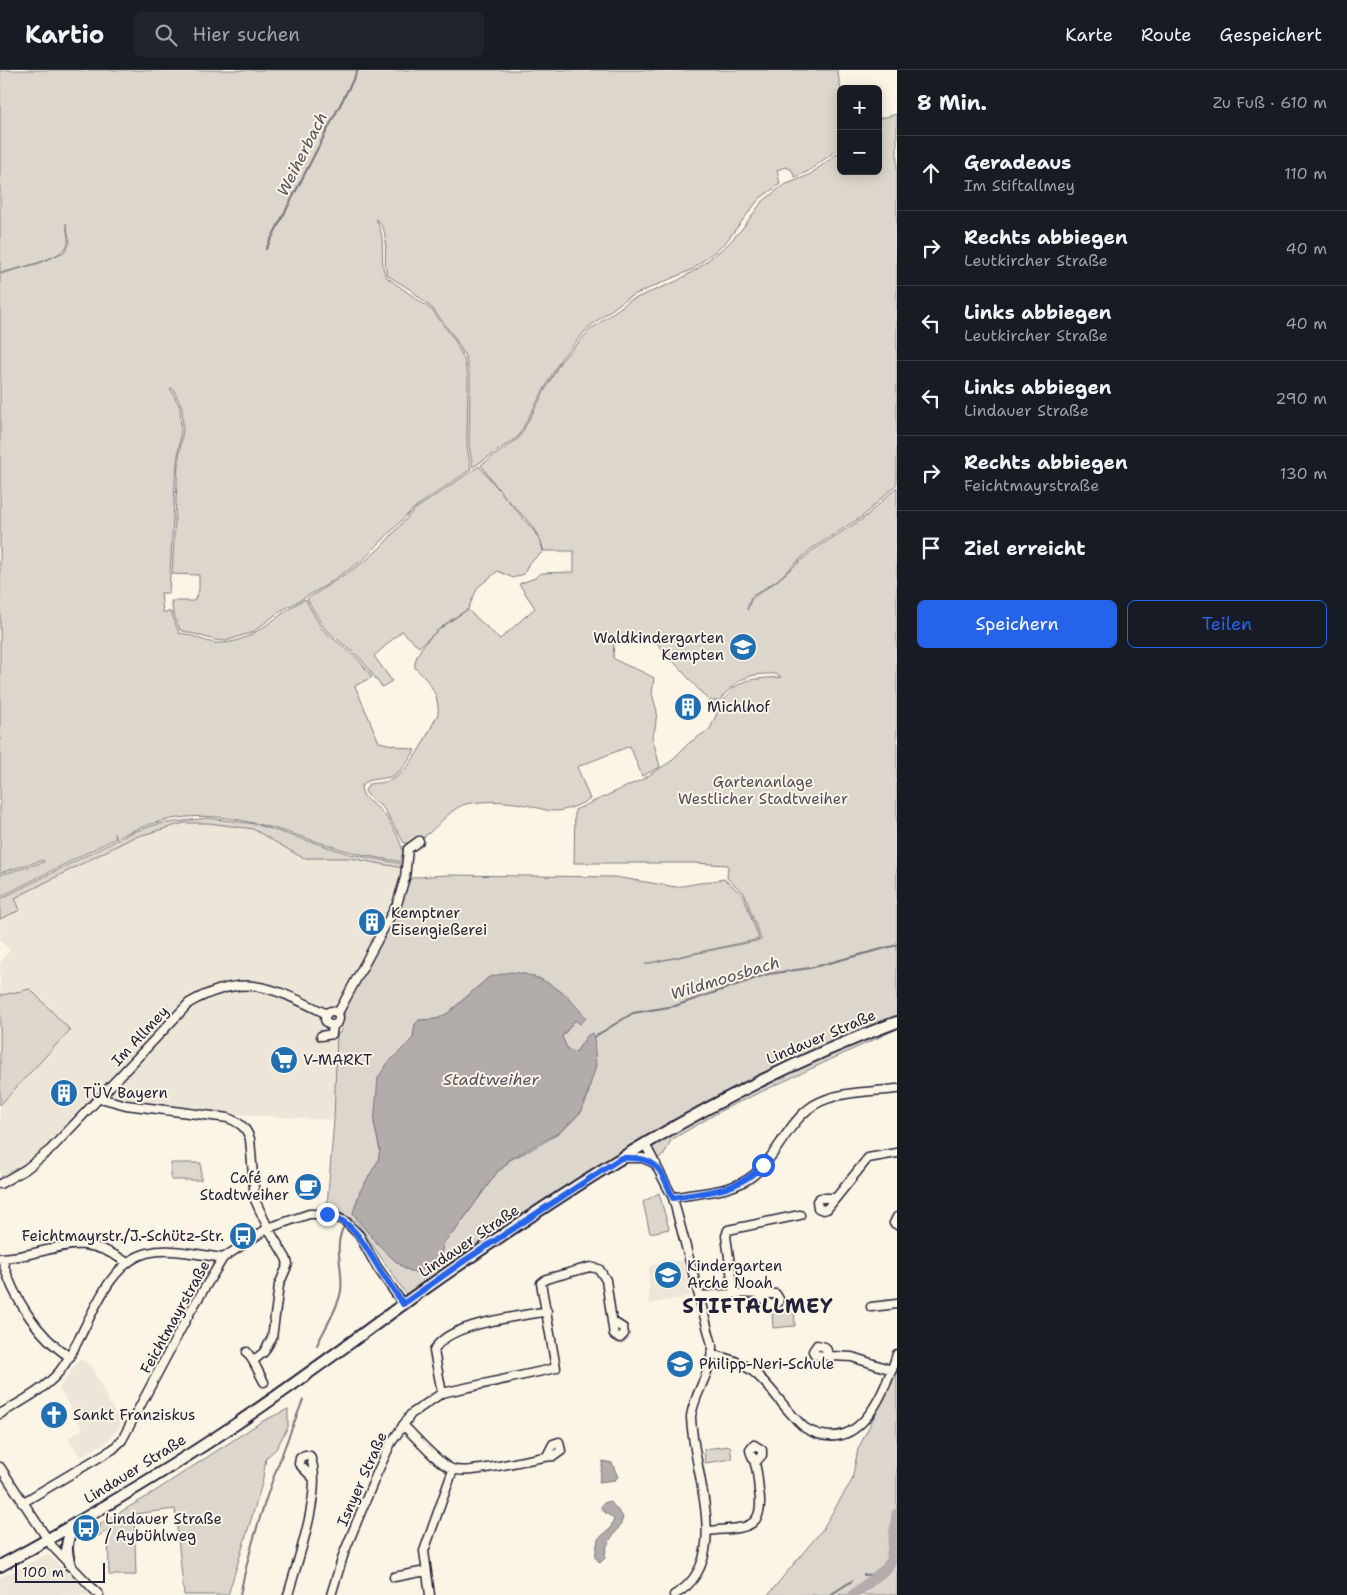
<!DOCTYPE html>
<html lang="de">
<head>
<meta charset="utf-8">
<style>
  :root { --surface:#171b24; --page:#20242c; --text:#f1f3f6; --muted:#9ea1a6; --line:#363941; --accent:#2563eb }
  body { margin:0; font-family:"Shantell Sans",sans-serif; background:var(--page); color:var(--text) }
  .controls { position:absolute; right:15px; top:15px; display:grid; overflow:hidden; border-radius:8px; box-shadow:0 2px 12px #0003 }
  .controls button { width:45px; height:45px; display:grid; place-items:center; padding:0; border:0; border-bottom:1px solid var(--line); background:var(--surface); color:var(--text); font:25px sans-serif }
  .scale { position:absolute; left:15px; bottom:12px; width:90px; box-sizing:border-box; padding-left:5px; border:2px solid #22223b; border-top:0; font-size:14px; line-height:18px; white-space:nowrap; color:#22223b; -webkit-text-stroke:4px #fcf5e5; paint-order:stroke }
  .stop { position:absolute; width:15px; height:15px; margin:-11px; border:4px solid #2563eb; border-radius:50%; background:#fff }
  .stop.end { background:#2563eb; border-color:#fff; box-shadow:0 1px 5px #0008 }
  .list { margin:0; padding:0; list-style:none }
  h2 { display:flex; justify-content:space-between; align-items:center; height:65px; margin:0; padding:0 20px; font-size:21px }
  h2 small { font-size:16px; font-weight:400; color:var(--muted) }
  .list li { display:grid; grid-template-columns:32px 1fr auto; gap:15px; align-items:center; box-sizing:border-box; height:75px; padding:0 20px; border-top:1px solid var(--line) }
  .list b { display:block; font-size:19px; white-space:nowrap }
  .list p { margin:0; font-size:16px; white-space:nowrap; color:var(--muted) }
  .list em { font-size:16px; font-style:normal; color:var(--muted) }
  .actions { display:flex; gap:10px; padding:15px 20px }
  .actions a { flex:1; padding:11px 0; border:1px solid var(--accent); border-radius:8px; text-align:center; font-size:18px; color:var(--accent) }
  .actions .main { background:var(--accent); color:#fff }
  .icon { flex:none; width:28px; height:28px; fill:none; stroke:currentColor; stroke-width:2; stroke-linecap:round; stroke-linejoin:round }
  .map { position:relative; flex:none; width:897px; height:1525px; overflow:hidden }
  header { display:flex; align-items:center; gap:30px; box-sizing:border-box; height:70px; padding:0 25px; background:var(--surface); border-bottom:1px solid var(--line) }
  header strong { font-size:24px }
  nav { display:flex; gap:28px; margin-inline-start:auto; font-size:18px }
  .search { width:350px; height:45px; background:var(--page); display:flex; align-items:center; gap:12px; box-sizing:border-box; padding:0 18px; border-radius:8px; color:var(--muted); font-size:19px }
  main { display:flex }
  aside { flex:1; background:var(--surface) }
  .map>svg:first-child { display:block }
</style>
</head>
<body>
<header>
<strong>Kartio</strong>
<div class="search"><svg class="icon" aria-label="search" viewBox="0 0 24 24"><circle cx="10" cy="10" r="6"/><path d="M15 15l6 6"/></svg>Hier suchen</div>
<nav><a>Karte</a><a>Route</a><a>Gespeichert</a></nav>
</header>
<main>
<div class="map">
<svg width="897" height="1525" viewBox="0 0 897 1525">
  <rect width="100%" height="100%" fill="#fcf5e5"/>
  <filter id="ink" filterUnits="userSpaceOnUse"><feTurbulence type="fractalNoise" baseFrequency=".02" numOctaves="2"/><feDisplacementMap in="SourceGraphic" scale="10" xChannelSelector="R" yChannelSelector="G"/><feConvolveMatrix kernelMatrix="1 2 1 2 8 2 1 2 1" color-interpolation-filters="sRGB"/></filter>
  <g filter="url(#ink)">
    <path fill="#ece5d8" d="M184 753H209L253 759 303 788H350L403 798V808L395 833 339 937 334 1050 232 1044 110 1030 100 1025 48 1075 0 1111V1035L70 960 0 924V893L10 880 0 871V849L20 840 15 828 109 779 132 768Z
      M682 1190 691 1226 649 1234V1196Z
      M80 1289 91 1296 121 1355 105 1373 80 1387 68 1368 83 1359 59 1318Z
      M47 1484 91 1525H0V1508Z"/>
    <path fill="#dcd6cc" stroke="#7f7c84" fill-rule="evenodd" d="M0 0H837L841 19V77L807 102 795 107 791 99 785 97 777 100 780 114 759 129 725 173 693 199 627 228 589 257 560 290 518 367 473 397 469 376 470 308 466 288 455 268 433 239 411 220 387 205C382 188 392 161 376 149 387 170 379 185 385 206L432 240 454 269 464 289 468 308 467 376 471 399 413 439 363 490 323 517 279 542 253 562 226 571 215 570 180 560 173 542 171 531H194L199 520V505L172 504 178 394 183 359 182 337 173 319 170 318 180 337 181 359 175 412 169 523H161L163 542H171L179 563C192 564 204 572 216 573 252 575 276 544 305 529L322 559 359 590 372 607 355 616 379 672 415 680C410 689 404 699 394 705 384 711 367 706 361 717 362 731 376 734 384 744 393 755 405 778 404 792 385 789 366 786 348 781 263 757 204 724 117 768L114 763 116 768 0 827V805L44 792 43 790 0 803V204L40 193 64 182 70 173 66 153C66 159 69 167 68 173 65 189 14 199 0 203Z
      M897 44V414L863 446 811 479 776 511 751 527 747 540 752 528 777 511 813 480 864 448 897 417V949C786 989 681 1042 582 1106 523 1144 467 1189 406 1224L356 1151 327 1136 334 1050 337 964 341 962 345 939 406 810 417 807 448 805 615 807 676 817 724 809 743 825 759 869 645 894 761 870 744 823 727 808 728 795 694 793H574L575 740 643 709 670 692 689 673 710 659 721 634 733 618 745 611 756 609 781 607 776 604C747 603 737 609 719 631H709L656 572 640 566 625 565 614 573 613 588C626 597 640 599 654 608L652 624 657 641 655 659 652 666 660 697 642 706 630 676 577 697 590 729C579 735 567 741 554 741 546 741 539 738 531 736 512 731 485 730 466 734 443 740 430 775 404 773L385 740 367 724 365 721 369 714C375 713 382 713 388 711 411 704 427 664 438 644 440 626 428 609 415 598 412 577 450 548 468 540L500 569 535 538 519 514 535 508 540 503 574 502V481H544C539 459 520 443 505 427 496 417 489 406 481 395L519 368 561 291 591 259 629 231 677 211 697 199 727 175 741 160 762 132 782 116 809 105 841 81V101H878V49ZM489 907 539 908 568 926 575 950 562 967 568 981 576 982 587 966C588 983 591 1003 589 1021 583 1056 539 1076 510 1090L504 1097 498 1101 455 1161 444 1172 441 1185 419 1202 405 1199 372 1167 353 1143 360 1122 378 1092 380 1080 374 1053 387 994 413 968 415 954 419 950 437 949 448 943Z
      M479 396 534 461 541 473 543 482 529 493 524 504 513 508 498 501 478 517 468 539 438 560 419 577 402 561 374 586 392 611 382 617 361 589 324 558 307 529 364 492 381 477 414 440Z
      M208 748 255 754 350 784 403 794V798L350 788H303L253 759 209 753H184L132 768 15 828 20 840 0 849V829L133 762 158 754Z
      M30 919 70 960 0 1035V924L2 925Z
      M897 955V959L724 1039 671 1070 664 1085 657 1089 650 1076 803 993Z
      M171 1093H201V1110H171Z
      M659 1123 669 1159 650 1163 643 1132Z
      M772 1240H794L795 1256 773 1258Z
      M897 1301V1525H768L822 1460 852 1410 858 1379Z
      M288 1339V1357L276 1379 266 1388 262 1414 228 1525H184L175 1439 134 1444 136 1505H109L108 1460 97 1467 101 1453 143 1429 261 1352Z
      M730 1376 732 1389 705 1393 704 1379Z"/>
    <path fill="#b2adab" stroke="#78757e" d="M510 902C543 904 566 922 586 948L580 954 575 950 562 967 568 980 576 982 587 966 592 963 594 967 596 996 582 1041 560 1062 509 1090 504 1097 498 1101 455 1161 444 1172 441 1185C435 1189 426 1199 419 1202 404 1208 361 1156 353 1143L360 1121 378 1091 380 1080 374 1053 378 1008 387 994 413 968 415 954 419 950 437 949 448 943 489 907Z
      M603 1391 612 1393 618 1407 615 1410 599 1412Z
      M610 1431 623 1447C619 1465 605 1467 605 1488L600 1493 595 1487 598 1469 610 1459 614 1449 602 1440 601 1437 604 1433Z"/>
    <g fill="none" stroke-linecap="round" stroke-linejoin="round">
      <path stroke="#78757e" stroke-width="2" d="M266 179 358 0
        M594 967 633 943 675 936 768 904 810 898 897 875
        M317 1275C324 1260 339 1236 341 1221 344 1198 333 1180 343 1158
        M864 1505 880 1504
        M240 1525C253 1458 278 1393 303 1330
        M830 1525 852 1511"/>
      <path stroke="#b2adab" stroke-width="11" d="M853 1525 887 1498 891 1490 897 1444"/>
      <g stroke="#22223b" stroke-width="11">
        <path id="street" d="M325 948a7 7 0 1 1 14 0a7 7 0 1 1-14 0Z
          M338 943 397 834 405 808 408 779 419 771
          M321 966 332 964 333 955
          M100 1028 126 1035 228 1048C240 1053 246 1057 250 1069L255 1130 268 1158 286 1188 288 1194 279 1215 272 1268 264 1282 253 1291 247 1282
          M645 1074 673 1128 712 1275C713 1301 695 1321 691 1346 692 1401 735 1492 674 1525
          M623 1088H643L656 1094
          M0 1114 26 1099 50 1080 189 933C246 901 273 918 327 944
          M673 1128C695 1123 721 1123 741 1113 774 1098 784 1054 814 1035 837 1021 871 1022 897 1019
          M834 1128H820L817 1131 818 1138 823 1140 827 1139 868 1088 897 1083
          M897 1147 894 1153 897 1155
          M0 1188C53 1187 73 1156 126 1192
          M2 1188C11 1225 38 1267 70 1287
          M734 1223 726 1166 728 1160 800 1145
          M700 1226C725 1224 750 1222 776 1224L779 1229 778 1233 770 1235 757 1223
          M871 1237 897 1234
          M817 1275 825 1277 830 1286 815 1285 813 1281Z
          M712 1285C765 1293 770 1327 805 1358 858 1389 884 1325 897 1284
          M830 1286 852 1287 892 1300
          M253 1291 264 1312
          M442 1323 434 1281C445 1253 519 1247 547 1241
          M0 1344C20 1332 44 1320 59 1302 87 1268 101 1195 147 1183 171 1177 199 1185 223 1188
          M403 1355C416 1367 436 1392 452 1399 469 1406 531 1387 554 1386L561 1381 559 1372 553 1374 547 1386
          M0 1397 52 1476 99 1525
          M22 1433 113 1379 122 1370 190 1242 223 1188 268 1158 309 1144H327L345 1151 359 1165 377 1197 403 1234
          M708 1461C740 1457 766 1463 759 1421 758 1413 758 1403 755 1394 754 1389 751 1386 750 1380L754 1375 762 1380V1385L755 1393
          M394 1507 426 1501
          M288 1525C297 1492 324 1418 310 1386L305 1385 300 1388 299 1394 313 1408
          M331 1525 344 1483 377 1403 391 1373 411 1344 442 1323 556 1298 541 1213 546 1209 590 1197 599 1199 606 1210 614 1265 620 1268 624 1264 623 1258 612 1251
          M430 1525 424 1481 453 1400"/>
      </g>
      <g stroke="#22223b" stroke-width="14">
        <path id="secondary" d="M70 1495C65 1479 66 1470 74 1456
          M0 1496C80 1452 160 1405 236 1354 297 1313 356 1268 416 1225 569 1117 720 1017 897 952"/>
      </g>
      <use href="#street" stroke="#fcf5e5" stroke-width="8"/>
      <use href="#secondary" stroke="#fcf5e5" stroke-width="10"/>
    </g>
  </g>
  <g fill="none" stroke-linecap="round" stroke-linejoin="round" filter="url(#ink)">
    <path stroke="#2563eb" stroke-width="6" d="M327 1144C354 1152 363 1173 377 1195 385 1209 395 1221 403 1234L464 1191 621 1088C657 1086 660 1098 673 1128 709 1121 736 1123 763 1095"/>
  </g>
  <defs>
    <g id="school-disc" transform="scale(1.4375)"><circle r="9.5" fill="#1f6fb2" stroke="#fcf5e5"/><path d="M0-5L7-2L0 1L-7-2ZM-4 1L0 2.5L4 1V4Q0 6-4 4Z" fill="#fff"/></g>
    <g id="building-disc" transform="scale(1.4375)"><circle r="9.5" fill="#1f6fb2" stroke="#fcf5e5"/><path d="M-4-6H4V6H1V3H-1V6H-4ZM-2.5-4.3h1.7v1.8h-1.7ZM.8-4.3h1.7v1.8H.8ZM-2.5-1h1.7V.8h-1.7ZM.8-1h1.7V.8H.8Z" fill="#fff"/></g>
    <g id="supermarket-disc" transform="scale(1.4375)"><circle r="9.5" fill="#1f6fb2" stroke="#fcf5e5"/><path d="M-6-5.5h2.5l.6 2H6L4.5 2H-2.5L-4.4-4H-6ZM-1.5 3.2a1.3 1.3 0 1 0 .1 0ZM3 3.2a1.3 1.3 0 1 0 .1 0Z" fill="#fff"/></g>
    <g id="cafe-disc" transform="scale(1.4375)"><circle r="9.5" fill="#1f6fb2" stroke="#fcf5e5"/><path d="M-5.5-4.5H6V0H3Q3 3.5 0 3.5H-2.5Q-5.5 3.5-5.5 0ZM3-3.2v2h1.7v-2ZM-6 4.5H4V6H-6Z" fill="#fff"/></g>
    <g id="bus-disc" transform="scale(1.4375)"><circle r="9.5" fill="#1f6fb2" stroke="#fcf5e5"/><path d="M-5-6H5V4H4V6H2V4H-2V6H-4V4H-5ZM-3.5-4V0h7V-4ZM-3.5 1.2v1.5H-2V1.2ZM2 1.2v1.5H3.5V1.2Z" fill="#fff"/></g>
    <g id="church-disc" transform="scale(1.4375)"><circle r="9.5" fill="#1f6fb2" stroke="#fcf5e5"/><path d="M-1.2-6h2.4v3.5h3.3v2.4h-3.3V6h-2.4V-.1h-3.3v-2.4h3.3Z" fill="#fff"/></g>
  </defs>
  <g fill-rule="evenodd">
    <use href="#school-disc" x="743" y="577"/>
    <use href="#building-disc" x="688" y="637"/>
    <use href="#building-disc" x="372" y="852"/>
    <use href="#supermarket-disc" x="284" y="990"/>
    <use href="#building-disc" x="64" y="1023"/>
    <use href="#cafe-disc" x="308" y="1117"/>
    <use href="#bus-disc" x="243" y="1166"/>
    <use href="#school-disc" x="668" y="1205"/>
    <use href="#school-disc" x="680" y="1294"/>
    <use href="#church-disc" x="54" y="1345"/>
    <use href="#bus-disc" x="86" y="1458"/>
  </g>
  <g text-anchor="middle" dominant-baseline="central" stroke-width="4" stroke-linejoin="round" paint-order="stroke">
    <g font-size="15" fill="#22223b" stroke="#fcf5e5" text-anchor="start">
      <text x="724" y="568" text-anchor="end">Waldkindergarten<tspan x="724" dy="17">Kempten</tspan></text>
      <text x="707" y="637">Michlhof</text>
      <text x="391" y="843">Kemptner<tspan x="391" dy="17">Eisengießerei</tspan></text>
      <text x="303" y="990">V-MARKT</text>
      <text x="83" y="1023">TÜV Bayern</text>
      <text x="289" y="1108" text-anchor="end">Café am<tspan x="289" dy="17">Stadtweiher</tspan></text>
      <text x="224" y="1166" text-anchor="end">Feichtmayrstr./J.-Schütz-Str.</text>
      <text x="687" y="1196">Kindergarten<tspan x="687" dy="17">Arche Noah</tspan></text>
      <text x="699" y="1294">Philipp-Neri-Schule</text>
      <text x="73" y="1345">Sankt Franziskus</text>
      <text x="105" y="1449">Lindauer Straße<tspan x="105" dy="17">/ Aybühlweg</tspan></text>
    </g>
    <g font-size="15" fill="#504f5f" stroke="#fcf5e5">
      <text x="763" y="712">Gartenanlage<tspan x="763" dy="17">Westlicher Stadtweiher</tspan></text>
    </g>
    <g font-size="15" fill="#22223b" stroke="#fcf5e5">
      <text transform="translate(140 966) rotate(-47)">Im Allmey</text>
      <text transform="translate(821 967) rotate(-23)">Lindauer Straße</text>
      <text transform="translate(469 1171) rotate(-34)">Lindauer Straße</text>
      <text transform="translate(175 1247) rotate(-61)">Feichtmayrstraße</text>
      <text transform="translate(135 1399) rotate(-32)">Lindauer Straße</text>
      <text transform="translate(362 1409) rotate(-66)">Isnyer Straße</text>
    </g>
    <g font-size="16" font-style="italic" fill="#545362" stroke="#fcf5e5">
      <text transform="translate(302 84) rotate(-63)">Weiherbach</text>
      <text transform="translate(725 908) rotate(-17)">Wildmoosbach</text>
      <text x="491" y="1009">Stadtweiher</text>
    </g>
    <g font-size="20" font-weight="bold" letter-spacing="1" fill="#22223b" stroke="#fcf5e5">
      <text x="758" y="1236">STIFTALLMEY</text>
    </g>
  </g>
</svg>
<div class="controls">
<button>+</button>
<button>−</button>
</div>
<div class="scale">100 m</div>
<div class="stop" style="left:763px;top:1095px"></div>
<div class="stop end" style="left:327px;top:1144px"></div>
</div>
<aside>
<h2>8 Min.<small>Zu Fuß · 610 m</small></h2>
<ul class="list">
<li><svg class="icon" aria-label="ahead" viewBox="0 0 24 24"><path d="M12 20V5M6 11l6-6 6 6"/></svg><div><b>Geradeaus</b><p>Im Stiftallmey</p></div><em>110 m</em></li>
<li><svg class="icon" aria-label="right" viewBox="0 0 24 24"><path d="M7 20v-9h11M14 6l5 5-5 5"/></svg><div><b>Rechts abbiegen</b><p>Leutkircher Straße</p></div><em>40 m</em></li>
<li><svg class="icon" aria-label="left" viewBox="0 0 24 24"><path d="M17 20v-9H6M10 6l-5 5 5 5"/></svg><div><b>Links abbiegen</b><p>Leutkircher Straße</p></div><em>40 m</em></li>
<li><svg class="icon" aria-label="left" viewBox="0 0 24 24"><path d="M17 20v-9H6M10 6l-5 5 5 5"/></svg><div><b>Links abbiegen</b><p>Lindauer Straße</p></div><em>290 m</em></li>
<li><svg class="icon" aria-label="right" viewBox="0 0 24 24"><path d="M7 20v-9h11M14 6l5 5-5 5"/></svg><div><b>Rechts abbiegen</b><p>Feichtmayrstraße</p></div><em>130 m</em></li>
<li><svg class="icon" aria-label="arrive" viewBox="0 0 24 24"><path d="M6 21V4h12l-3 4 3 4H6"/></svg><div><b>Ziel erreicht</b></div></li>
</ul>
<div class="actions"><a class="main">Speichern</a><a>Teilen</a></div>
</aside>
</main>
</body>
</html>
